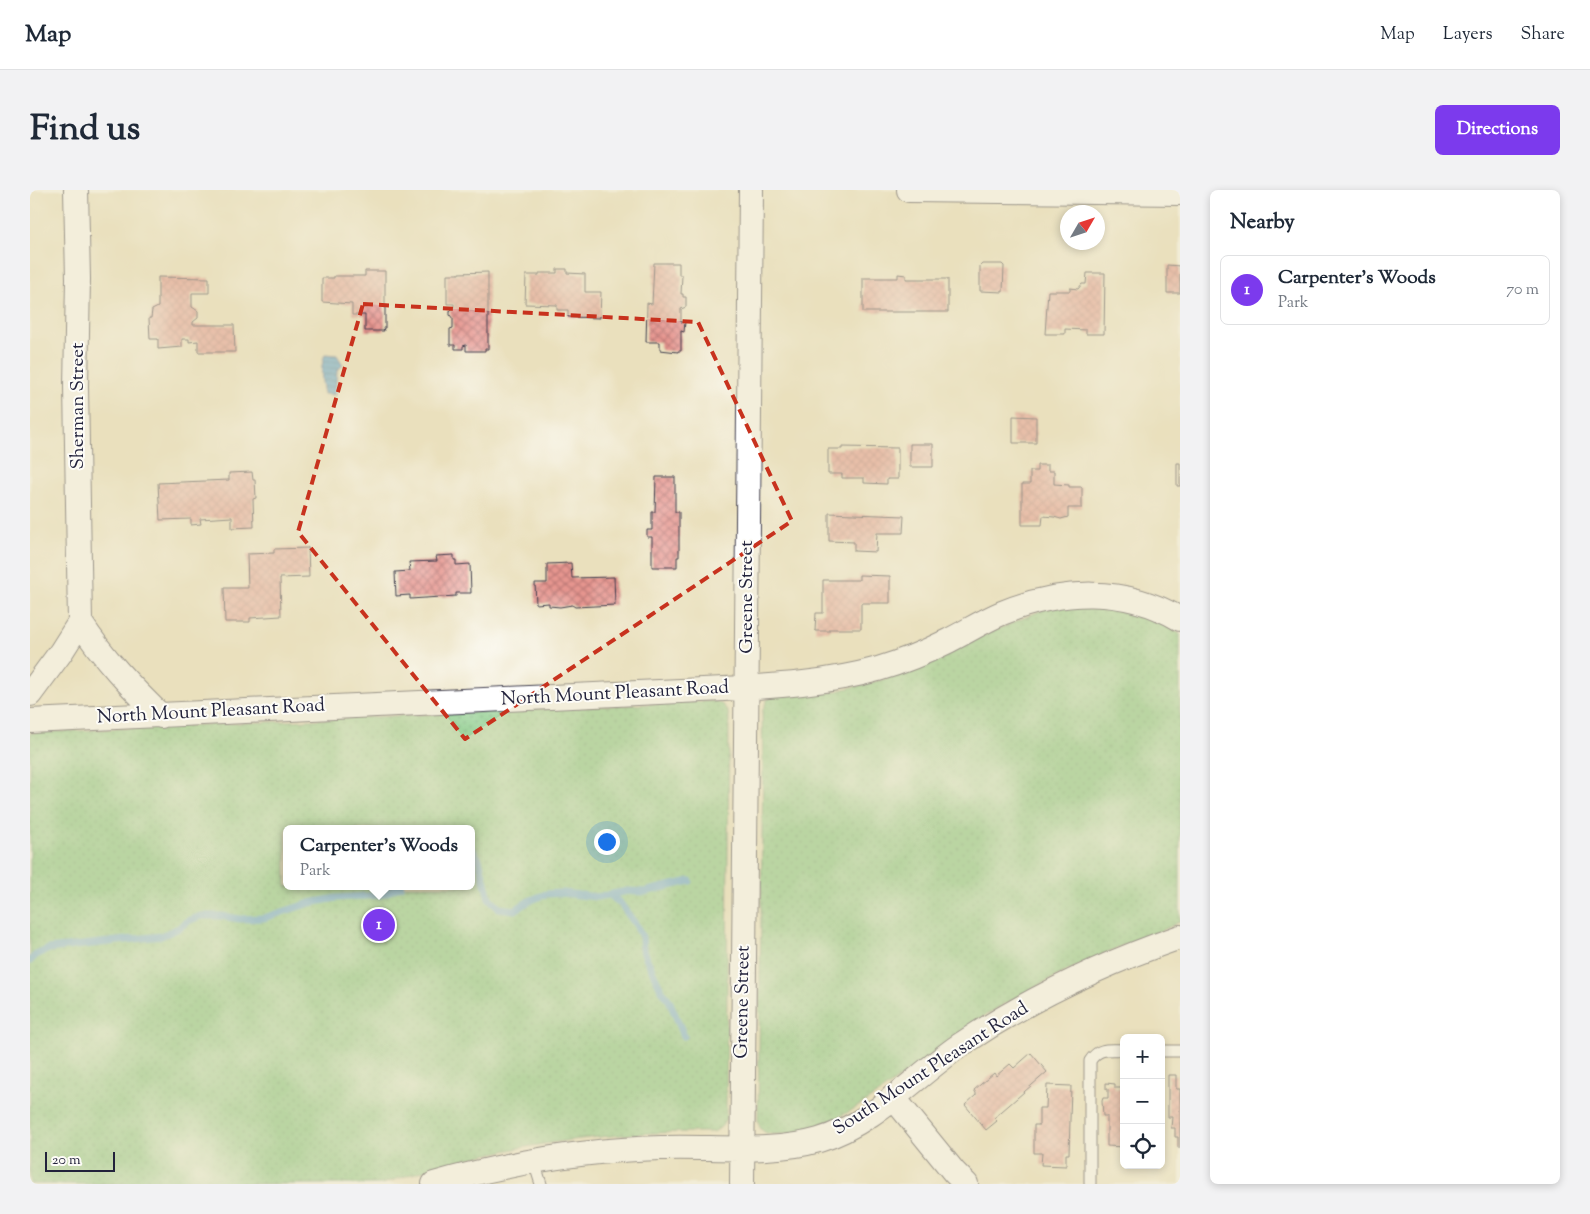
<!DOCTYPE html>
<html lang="en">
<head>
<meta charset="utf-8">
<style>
  :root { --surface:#fff; --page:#f2f2f3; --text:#1f2937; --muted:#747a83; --line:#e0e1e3; --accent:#7c3aed }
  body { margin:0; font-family:"Sorts Mill Goudy",serif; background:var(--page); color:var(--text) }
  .controls { position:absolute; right:15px; bottom:15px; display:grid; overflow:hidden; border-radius:8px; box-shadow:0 2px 8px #0003 }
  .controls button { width:45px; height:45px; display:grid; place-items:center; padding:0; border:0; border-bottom:1px solid var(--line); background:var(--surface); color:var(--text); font:25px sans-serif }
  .compass { position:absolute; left:1030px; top:15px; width:45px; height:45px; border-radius:50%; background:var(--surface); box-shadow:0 2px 8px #0003; rotate:51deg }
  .scale { position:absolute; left:15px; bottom:12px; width:70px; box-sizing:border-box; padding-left:5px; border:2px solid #22223b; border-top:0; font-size:14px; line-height:18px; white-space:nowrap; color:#22223b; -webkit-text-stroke:4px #fdfcf7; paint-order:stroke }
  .you { position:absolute; left:576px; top:651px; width:18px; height:18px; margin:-12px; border:4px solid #fff; border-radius:50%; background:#1a73e8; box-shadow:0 0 0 8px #1a73e833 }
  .badge { display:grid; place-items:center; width:32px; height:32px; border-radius:50%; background:var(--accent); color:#fff; font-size:16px; font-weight:700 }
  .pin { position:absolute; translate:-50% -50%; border:2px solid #fff; box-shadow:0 1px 5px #0006 }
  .popup { position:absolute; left:253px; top:635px; width:192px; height:65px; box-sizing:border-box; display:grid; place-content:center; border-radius:8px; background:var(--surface); filter:drop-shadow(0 1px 4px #0005); font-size:16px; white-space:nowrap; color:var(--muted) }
  .popup b { font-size:19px; color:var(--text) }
  .popup::after { content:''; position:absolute; left:50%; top:100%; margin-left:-10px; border:10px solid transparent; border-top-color:var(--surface) }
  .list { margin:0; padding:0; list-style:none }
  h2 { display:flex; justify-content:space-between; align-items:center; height:65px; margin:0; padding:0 20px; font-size:21px }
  h2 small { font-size:16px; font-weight:400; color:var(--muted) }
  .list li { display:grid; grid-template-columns:32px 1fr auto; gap:15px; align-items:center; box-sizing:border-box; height:70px; margin:0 10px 10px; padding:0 10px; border:1px solid var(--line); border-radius:8px }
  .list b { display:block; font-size:19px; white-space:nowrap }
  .list p { margin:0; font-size:16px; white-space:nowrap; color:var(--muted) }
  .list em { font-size:16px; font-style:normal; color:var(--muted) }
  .icon { flex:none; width:28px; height:28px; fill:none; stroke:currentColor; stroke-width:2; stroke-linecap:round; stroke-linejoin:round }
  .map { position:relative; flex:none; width:1150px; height:994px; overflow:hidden; border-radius:8px }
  header { display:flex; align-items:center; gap:30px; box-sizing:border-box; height:70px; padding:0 25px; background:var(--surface); border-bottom:1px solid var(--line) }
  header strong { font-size:24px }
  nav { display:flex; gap:28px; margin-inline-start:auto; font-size:18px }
  .intro { display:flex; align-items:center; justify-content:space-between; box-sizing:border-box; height:120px; padding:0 30px }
  h1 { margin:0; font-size:35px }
  .button { padding:12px 22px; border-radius:8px; background:var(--accent); color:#fff; font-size:18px; font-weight:700 }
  main { display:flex; gap:30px; padding:0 30px }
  aside { flex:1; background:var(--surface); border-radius:8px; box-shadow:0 2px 8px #0003 }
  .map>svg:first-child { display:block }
</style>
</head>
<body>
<header>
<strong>Map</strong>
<nav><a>Map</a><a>Layers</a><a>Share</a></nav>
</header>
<div class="intro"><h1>Find us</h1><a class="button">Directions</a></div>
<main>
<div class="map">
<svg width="1150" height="994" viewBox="0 0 1150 994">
  <defs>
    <pattern id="park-dots" width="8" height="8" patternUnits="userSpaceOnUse" patternTransform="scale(1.25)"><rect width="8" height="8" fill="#82c782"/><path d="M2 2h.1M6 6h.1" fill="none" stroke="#6aa16c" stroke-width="1.8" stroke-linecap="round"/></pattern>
    <pattern id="water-rules" width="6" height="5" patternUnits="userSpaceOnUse" patternTransform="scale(1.25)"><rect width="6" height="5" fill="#5ba2d1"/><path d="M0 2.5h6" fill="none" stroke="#4b84ab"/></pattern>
    <pattern id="building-cross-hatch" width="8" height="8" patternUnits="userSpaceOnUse" patternTransform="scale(1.25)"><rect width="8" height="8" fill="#e6958f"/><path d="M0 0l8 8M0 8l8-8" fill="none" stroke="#ba7976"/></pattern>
  </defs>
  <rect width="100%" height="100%" fill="#fdfcf7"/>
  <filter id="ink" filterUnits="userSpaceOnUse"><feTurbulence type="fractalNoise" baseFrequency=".02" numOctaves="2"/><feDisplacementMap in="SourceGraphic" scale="10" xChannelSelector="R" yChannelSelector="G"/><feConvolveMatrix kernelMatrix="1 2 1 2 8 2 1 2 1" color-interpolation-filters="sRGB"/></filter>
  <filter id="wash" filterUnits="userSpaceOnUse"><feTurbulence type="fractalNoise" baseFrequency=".0096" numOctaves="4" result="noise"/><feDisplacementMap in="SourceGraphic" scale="20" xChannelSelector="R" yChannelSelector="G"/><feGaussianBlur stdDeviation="1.12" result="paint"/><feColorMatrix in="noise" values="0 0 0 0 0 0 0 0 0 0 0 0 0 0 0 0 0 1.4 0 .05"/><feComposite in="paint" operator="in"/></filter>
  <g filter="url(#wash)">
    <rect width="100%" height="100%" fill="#eae0bd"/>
    <path fill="url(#park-dots)" stroke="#52745e" fill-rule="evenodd" d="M1068 415C1099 421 1123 426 1150 444V731C1134 742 1112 747 1094 755 1059 770 1023 787 989 806 971 816 953 826 937 837 884 875 818 939 752 944 739 945 729 944 728 929L733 577 732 522 737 510 742 506 803 502 855 489 1012 420 1029 416Z
      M684 511C693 513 698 519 699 528L696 927C694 935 690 939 683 942 571 941 458 957 352 994H0V543ZM256 639H442V696H256Z"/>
    <path fill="url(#water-rules)" stroke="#3e6286" d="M295 164 307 165 313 175 307 181 305 205 294 204C291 189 290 178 295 164Z"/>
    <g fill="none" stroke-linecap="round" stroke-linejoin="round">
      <path stroke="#5ba2d1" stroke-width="7" d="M442 659 449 670 459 708 469 718 485 720 499 711 516 704 532 703 567 707 598 701 614 702 660 691
        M580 705 590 713 606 735 612 747 613 761 631 799 639 810 654 846
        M0 771 6 765 19 759 131 746 149 738 158 731 171 726H191L210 729 234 728 280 713 306 708 350 705 371 696"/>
    </g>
    <g id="blocks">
      <path fill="url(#building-cross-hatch)" d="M624 73H649V85H652L651 104H653V107H656V117L651 119V132H655L654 142 651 141V161H648V162L630 160V152H616L617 113 622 114Z
        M952 74H972L974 76 973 102 950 101V76Z
        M1137 75 1150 76V103H1137Z
        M527 79H537V83L555 84V102H571L570 128 538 127V120H527V115L495 114 496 85H509V83H527Z
        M335 81H355V138H353L354 141H335V125H322V114L292 112V88H304V86H335Z
        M458 82V159H455V161H436V155L433 156V159H425V155H420V139L423 138V129L420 125V121L424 117V114H417V84H429V83Z
        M1057 83H1075L1074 144H1056V140L1035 139V144H1015L1018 101H1040V98L1048 99 1052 94H1056Z
        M868 84 876 85V89H918V122H833V88H868Z
        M128 87 179 88V103H162V117L168 121V128L163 132V135H204L205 162H168V151L159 152V149H152V157L128 159V149H120L119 128H121L122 120 128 117Z
        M983 226 1006 227V253H983Z
        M880 254H903V277H880Z
        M812 257 868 258V289H857V294L834 293V288H812V284H798V259H812Z
        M1147 273H1150V296H1147Z
        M1007 275H1018V281H1024V294L1039 295V297H1052V318H1038V327L1031 329 1024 327 1013 326 1012 335H992V294H1000V281H1007Z
        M222 282 223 290H225L226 308 223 309 224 337 202 338V327L170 329 171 334 161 335V329L130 330 128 293 199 290V283Z
        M626 287H645V322H649V367H647V377H622V347H617V340H622V322H625Z
        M799 323 874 326 873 343H847L846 362 824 361V352L799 351Z
        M278 358 279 387 250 388 251 426 220 428V432H195L194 398H218L217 364 244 363V359Z
        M424 365V370H426V375L440 374 441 403H426V406L380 409V405L366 406 365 382 380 381 379 372 407 371 406 366Z
        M541 373 542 388 584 387 585 415 545 417 542 415 530 417 519 416V413L506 414 505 393H517V374Z
        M829 385 860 386V413H831V439H800V441H785L786 423H793V390H829Z
        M1001 863 1017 882 964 928 967 931 956 940 935 915 946 905V903L944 900 964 883 966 886 980 874 984 878Z
        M1138 885H1146V899H1150V958H1148V947H1145V938H1141L1142 927H1138Z
        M1076 893 1085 894V898H1094V957L1077 956V926H1073L1072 911 1073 908H1078V899H1076Z
        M1017 895 1041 896 1039 964H1036V976L1011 975 1012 963H1004V935H1009V918H1016Z"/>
    </g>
  </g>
  <g filter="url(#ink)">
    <use href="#blocks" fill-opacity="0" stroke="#403e4e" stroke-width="1"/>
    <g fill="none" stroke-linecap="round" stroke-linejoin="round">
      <g stroke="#403e4e" stroke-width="13">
        <path id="lane" d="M1131 861H1150
          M504 972 511 994
          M1060 994V871C1069 857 1079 860 1094 860"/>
      </g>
      <g stroke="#403e4e" stroke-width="26">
        <path id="street" d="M879 0 1150 3
          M50 432C74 469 100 496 131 526
          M0 504 31 462 50 432 46 196 48 89 46 0
          M0 531 694 499C746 496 798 493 848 479 872 472 896 462 918 451 936 442 953 431 972 423 1031 399 1094 396 1150 429
          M863 907 924 982 936 994
          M404 994C478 973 555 960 631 958 681 956 741 964 789 950 843 934 884 887 929 856 997 810 1072 774 1150 747
          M712 994 721 0"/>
      </g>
      <use href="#lane" stroke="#fff" stroke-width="11"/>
      <use href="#street" stroke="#fff" stroke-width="24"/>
    </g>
  </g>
  <path d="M0 0H1150V994H0ZM333 114 668 132 762 331 435 549 268 342Z" fill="#eae0bd" fill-opacity=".55" fill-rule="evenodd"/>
  <path fill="none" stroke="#c8321e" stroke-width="4" stroke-dasharray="10 6" stroke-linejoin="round" d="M333 114 668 132 762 331 435 549 268 342Z"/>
  <g text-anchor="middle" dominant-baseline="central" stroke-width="4" stroke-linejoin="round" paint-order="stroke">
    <g font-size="19" fill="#22223b" stroke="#fdfcf7">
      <text transform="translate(48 216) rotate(-90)">Sherman Street</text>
      <text transform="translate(717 407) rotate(-90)">Greene Street</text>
      <text transform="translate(585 504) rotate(-3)">North Mount Pleasant Road</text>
      <text transform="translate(181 522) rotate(-3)">North Mount Pleasant Road</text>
      <text transform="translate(713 812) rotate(-89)">Greene Street</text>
      <text transform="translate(901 879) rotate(-33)">South Mount Pleasant Road</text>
    </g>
  </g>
</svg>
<div class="controls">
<button>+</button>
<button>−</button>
<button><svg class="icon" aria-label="locate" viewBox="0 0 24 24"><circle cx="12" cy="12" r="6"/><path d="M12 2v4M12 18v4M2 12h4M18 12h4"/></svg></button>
</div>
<svg class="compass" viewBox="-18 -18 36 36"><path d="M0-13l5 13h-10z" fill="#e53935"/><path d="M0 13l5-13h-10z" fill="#747a83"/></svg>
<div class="scale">20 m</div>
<div class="you"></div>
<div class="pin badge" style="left:349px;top:735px">1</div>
<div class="popup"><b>Carpenter's Woods</b>Park</div>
</div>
<aside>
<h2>Nearby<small></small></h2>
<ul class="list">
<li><span class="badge">1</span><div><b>Carpenter's Woods</b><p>Park</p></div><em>70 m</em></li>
</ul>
</aside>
</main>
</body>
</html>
